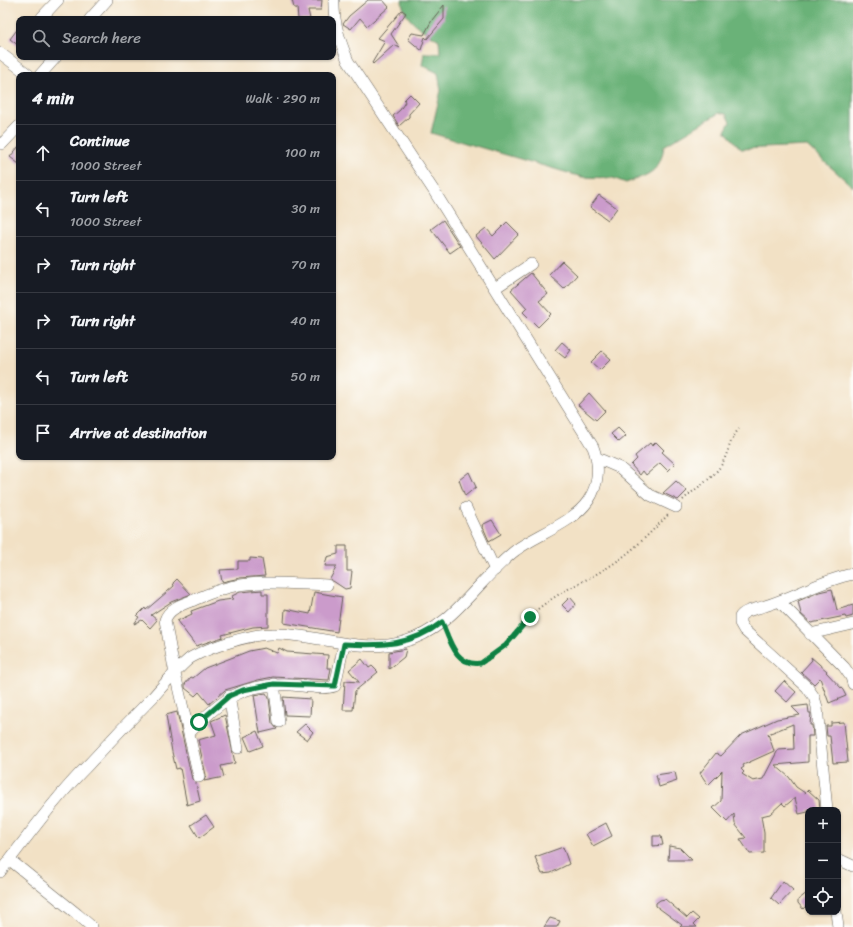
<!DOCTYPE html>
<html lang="en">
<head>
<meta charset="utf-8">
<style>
  :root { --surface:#171b24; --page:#242831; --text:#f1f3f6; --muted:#9ea1a6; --line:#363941 }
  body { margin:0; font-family:Sriracha,sans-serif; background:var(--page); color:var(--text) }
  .controls { position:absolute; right:12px; bottom:12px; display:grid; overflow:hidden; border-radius:8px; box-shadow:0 1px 3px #0004 }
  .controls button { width:36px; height:36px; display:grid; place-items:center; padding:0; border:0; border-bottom:1px solid var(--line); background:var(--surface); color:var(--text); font:20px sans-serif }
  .stop { position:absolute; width:12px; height:12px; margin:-9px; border:3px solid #0b8043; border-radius:50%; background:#fff }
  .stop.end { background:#0b8043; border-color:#fff; box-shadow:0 1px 4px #0008 }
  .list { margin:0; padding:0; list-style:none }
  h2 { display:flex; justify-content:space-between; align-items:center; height:52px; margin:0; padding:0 16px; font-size:17px }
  h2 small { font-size:13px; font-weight:400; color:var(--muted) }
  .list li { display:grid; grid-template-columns:26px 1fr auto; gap:12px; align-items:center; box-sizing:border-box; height:56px; padding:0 16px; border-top:1px solid var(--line) }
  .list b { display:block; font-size:15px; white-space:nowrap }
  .list p { margin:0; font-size:13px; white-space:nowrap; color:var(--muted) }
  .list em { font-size:13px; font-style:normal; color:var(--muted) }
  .icon { flex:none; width:22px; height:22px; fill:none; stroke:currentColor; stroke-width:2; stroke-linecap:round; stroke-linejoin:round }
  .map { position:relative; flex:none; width:853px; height:927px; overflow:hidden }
  .search { position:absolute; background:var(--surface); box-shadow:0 1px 3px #0004; left:16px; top:16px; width:320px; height:44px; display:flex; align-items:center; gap:10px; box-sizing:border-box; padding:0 14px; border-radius:8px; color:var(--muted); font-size:15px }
  .panel { position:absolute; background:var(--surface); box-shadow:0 1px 3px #0004; left:16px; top:72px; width:320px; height:388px; border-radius:8px }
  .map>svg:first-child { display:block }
</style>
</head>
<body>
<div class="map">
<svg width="853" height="927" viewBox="0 0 853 927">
  <rect width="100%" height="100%" fill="#fdfcf7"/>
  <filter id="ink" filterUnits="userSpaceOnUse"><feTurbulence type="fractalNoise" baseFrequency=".025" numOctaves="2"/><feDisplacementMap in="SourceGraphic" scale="8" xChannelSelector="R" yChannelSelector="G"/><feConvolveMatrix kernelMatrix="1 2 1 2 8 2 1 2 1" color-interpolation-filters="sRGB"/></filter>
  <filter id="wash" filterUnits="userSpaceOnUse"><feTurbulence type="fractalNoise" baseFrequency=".012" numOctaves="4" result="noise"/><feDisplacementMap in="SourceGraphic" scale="16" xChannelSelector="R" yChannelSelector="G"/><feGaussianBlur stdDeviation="0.9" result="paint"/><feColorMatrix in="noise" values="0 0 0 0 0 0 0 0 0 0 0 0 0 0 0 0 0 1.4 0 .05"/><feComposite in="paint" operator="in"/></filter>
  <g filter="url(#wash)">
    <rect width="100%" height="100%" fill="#f2e1c5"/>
    <path fill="#6bb278" stroke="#44674a" d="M402 0H853V187L807 146 741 149 725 131 730 122 726 114 719 113 664 146C660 173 649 174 626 183L613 178 582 177 431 133 441 90 438 73 422 65 424 53H440L439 40C423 30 403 21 402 0Z"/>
    <g id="blocks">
      <path fill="#cb9bcb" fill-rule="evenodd" d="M292 0H322L321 10H308L310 19H298L297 8H294Z
        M368 0H383L389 7 367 26 360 18 351 29 343 24 349 16Z
        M444 5V19L427 39 425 37 421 50 408 39 412 33 424 35 432 20Z
        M402 10 406 13 391 34 400 48 394 45 373 64 372 63 385 41 378 38Z
        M19 27V46L10 39Z
        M410 94 419 103 409 114V117L399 126 393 116 400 110 405 102 404 100Z
        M19 146V164L10 157Z
        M599 195 617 208 608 220 590 207Z
        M443 220 460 246 450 253 431 229Z
        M507 222 519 234 495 259 476 236 486 228 493 236Z
        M562 261 577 275 564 289 549 275Z
        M531 273 548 294 539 301 551 314 538 327 523 312 527 308 511 290Z
        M562 342 571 350 565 358 555 350Z
        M602 351 611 359 600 370 591 362Z
        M589 393 605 411 596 420 578 405Z
        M618 428 626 436 619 442 611 434Z
        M656 442 664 450 662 452 675 464 668 471 660 463 646 475 643 471 640 475 631 465 637 459 635 456 650 443 652 446Z
        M469 472 476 487 465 496 459 480Z
        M676 481 687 491 678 500 663 493Z
        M492 520 501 534 489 541 482 525Z
        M338 546H347V571H352L350 588 345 589 330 579 337 566H325L327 557 338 554Z
        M250 558 262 559 265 576 240 578 222 582 220 570 238 569V561H250Z
        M177 579 191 594 171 602 151 615 157 620 150 628 142 620 134 624 139 617 137 616 145 608 146 610 174 586 173 583Z
        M832 589 837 610 853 605V616L846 618 845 616 811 623 801 614 798 601 819 592Z
        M262 590V594H268V626L253 627 222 635 223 637 196 646 177 621 192 614 191 611 218 601 233 599 232 596 240 592Z
        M314 592 342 597 337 632 284 623 285 609 310 614Z
        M570 597 576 604 569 612 562 605Z
        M264 648 277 653 279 648 287 652 328 655 327 668H331L329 680 273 677 258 680 225 690 209 704 199 692 195 696 185 688V684L191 677 193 678 205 668 249 651Z
        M406 649 404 657 389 669V652Z
        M811 657 827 671 826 672 843 690 846 696 829 703 820 678 814 684 801 672 812 660Z
        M362 659 369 668 372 666 378 672 355 691 353 710H343L345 681 359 682 349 670Z
        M784 681 796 692 787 702 775 691Z
        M266 693 269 698 272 723 277 729 260 733 254 695Z
        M283 697 311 699 310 716 285 715Z
        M808 705 809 713H811L810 725H812L813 736H808V762L775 765 789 777 796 787 805 793 808 790 819 800 820 810H808V812L799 814 795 798 785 806 782 803 770 814 761 816 764 833V853L750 854 740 839 746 838 735 824 734 814 727 822 713 808 721 801 722 771 708 785 700 773 716 753 721 756 741 735 777 719 800 715 792 707ZM793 724 794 749 778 750 763 779 753 781 742 774 744 772 741 769 744 767 743 765 774 751 768 734Z
        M177 712 192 779 196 783 200 801 187 805 180 768 176 769 172 752 166 715Z
        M225 715 235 763 221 766 224 777 204 781 206 775 198 740 216 735 211 721Z
        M844 722 848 762 833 763 830 736H827L826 726H831V723Z
        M305 724 313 732 307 740 296 732Z
        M257 731 263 746 250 751 244 737Z
        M675 772 677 781 659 787 656 775Z
        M206 815 214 827 199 838 191 825Z
        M606 823 612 836 593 846 586 834Z
        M653 836H661L663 845 653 846Z
        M669 846 680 848 692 860H668Z
        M563 847 569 864 551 873 542 874 535 857Z
        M783 881 793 890 779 905 771 898Z
        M808 892V904L803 909 798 903V900Z
        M665 899 687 918 692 913 699 919 694 924 697 927H680L682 925 656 906V903L660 900Z
        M550 918 560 921 557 927H544Z"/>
    </g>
  </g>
  <g filter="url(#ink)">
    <use href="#blocks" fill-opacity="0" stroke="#676157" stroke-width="1"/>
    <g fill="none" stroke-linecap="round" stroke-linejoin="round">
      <g stroke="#676157" stroke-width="12">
        <path id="minor" d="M42 17 58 0
          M90 19 107 0
          M0 53 29 75
          M40 75 56 57
          M2 144 19 126
          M495 288 531 264
          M597 458 620 468 650 495 676 507
          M466 508 495 570
          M780 602 844 667 851 677 853 684
          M810 634 853 624
          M274 684 279 722
          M229 696 238 748
          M190 732C224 698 242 683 292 685 305 686 323 690 335 686L344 644
          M199 777 175 674 165 620C169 608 183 604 194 600 203 596 213 592 223 589 255 579 293 584 327 585
          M827 810 817 707 814 697 807 687 744 630 740 623V617C744 610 757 609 765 606 795 597 822 580 853 574
          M838 859 853 866
          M10 860 77 914 92 927
          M0 872C28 836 56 797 89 764 110 741 131 719 153 697 161 688 183 662 192 657 210 647 251 634 272 634 316 633 358 654 403 642 453 629 477 580 516 550 538 534 573 523 588 501 599 485 600 465 593 447L434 191 348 61C340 41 333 22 334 0
          M836 912 838 927"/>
      </g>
      <path stroke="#676157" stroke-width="2" stroke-dasharray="1 3" stroke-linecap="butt" d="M683 500C696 487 714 479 723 462 729 450 730 439 739 429
        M446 631C452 645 458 665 477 664 493 663 516 631 526 620 552 593 584 583 613 564 634 550 651 532 668 515"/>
      <use href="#minor" stroke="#fff" stroke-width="11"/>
    </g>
  </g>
  <g fill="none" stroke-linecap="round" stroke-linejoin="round" filter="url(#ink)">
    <path stroke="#0b8043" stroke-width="5" d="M199 722 229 696 243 690 274 684 335 686 344 644C382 646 411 646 442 622 450 641 456 667 481 663L506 645 530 617"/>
  </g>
</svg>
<div class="controls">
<button>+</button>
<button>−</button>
<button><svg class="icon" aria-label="locate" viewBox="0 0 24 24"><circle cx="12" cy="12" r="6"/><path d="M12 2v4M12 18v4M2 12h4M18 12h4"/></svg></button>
</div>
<div class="stop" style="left:199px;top:722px"></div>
<div class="stop end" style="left:530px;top:617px"></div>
<div class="search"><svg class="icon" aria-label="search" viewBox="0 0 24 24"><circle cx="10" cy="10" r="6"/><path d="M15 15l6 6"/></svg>Search here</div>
<section class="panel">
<h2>4 min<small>Walk · 290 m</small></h2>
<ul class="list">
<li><svg class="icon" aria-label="ahead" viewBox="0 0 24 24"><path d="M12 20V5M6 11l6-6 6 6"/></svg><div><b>Continue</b><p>1000 Street</p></div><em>100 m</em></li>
<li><svg class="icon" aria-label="left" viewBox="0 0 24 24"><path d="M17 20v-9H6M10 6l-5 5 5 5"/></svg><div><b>Turn left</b><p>1000 Street</p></div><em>30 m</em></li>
<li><svg class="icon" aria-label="right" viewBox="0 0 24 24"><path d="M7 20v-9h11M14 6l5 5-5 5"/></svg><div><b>Turn right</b></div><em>70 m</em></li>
<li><svg class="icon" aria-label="right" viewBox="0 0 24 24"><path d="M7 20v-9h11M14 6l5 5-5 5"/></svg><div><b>Turn right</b></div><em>40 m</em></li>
<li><svg class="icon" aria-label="left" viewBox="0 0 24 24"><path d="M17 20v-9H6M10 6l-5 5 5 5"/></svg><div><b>Turn left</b></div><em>50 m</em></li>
<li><svg class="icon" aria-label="arrive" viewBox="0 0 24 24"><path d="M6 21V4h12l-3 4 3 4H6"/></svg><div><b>Arrive at destination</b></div></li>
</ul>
</section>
</div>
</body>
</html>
